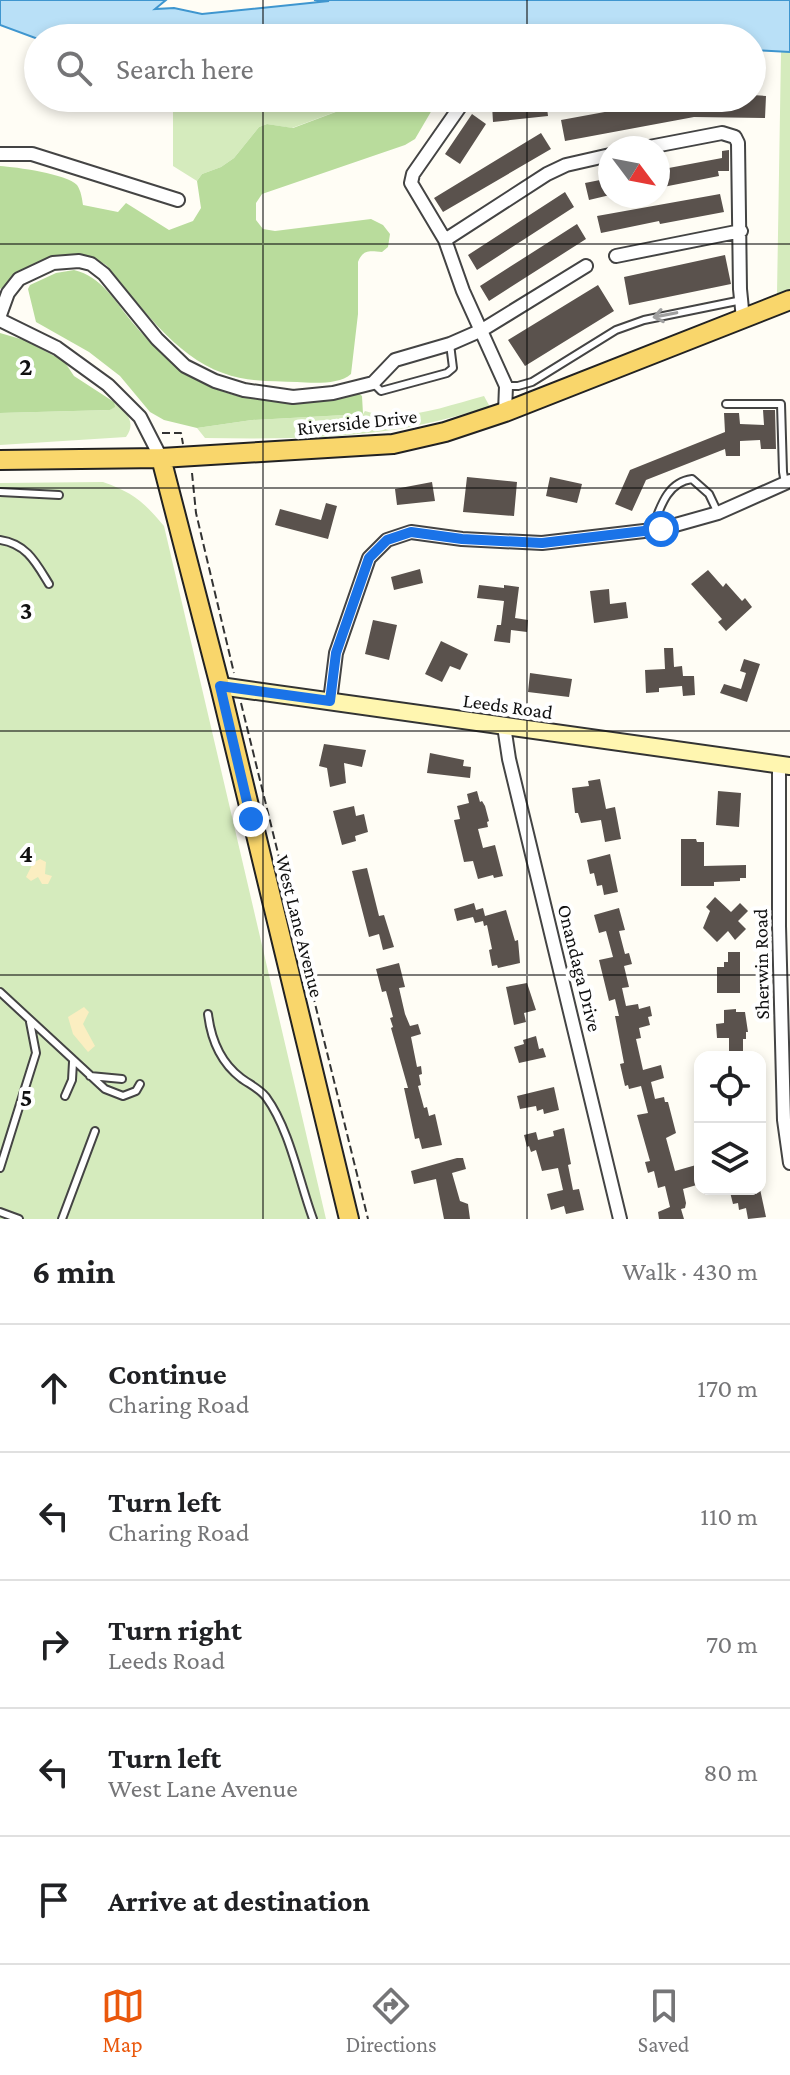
<!DOCTYPE html>
<html lang="en">
<head>
<meta charset="utf-8">
<style>
  :root { --surface:#fff; --page:#f2f2f2; --text:#202124; --muted:#757577; --line:#e0e0e0; --accent:#ea580c }
  body { margin:0; font-family:"Crimson Pro",serif; background:var(--page); color:var(--text) }
  .controls { position:absolute; right:24px; bottom:24px; display:grid; overflow:hidden; border-radius:16px; box-shadow:0 4px 12px #0003 }
  .controls button { width:72px; height:72px; display:grid; place-items:center; padding:0; border:0; border-bottom:2px solid var(--line); background:var(--surface); color:var(--text); font:40px sans-serif }
  .compass { position:absolute; left:598px; top:136px; width:72px; height:72px; border-radius:50%; background:var(--surface); box-shadow:0 4px 12px #0003; rotate:122deg }
  .stop { position:absolute; width:24px; height:24px; margin:-18px; border:6px solid #1a73e8; border-radius:50%; background:#fff }
  .stop.end { background:#1a73e8; border-color:#fff; box-shadow:0 2px 8px #0008 }
  .list { margin:0; padding:0; list-style:none }
  h2 { display:flex; justify-content:space-between; align-items:center; height:104px; margin:0; padding:0 32px; font-size:34px }
  h2 small { font-size:26px; font-weight:400; color:var(--muted) }
  .list li { display:grid; grid-template-columns:52px 1fr auto; gap:24px; align-items:center; box-sizing:border-box; height:128px; padding:0 32px; border-top:2px solid var(--line) }
  .list b { display:block; font-size:30px; white-space:nowrap }
  .list p { margin:0; font-size:26px; white-space:nowrap; color:var(--muted) }
  .list em { font-size:26px; font-style:normal; color:var(--muted) }
  .icon { flex:none; width:44px; height:44px; fill:none; stroke:currentColor; stroke-width:2; stroke-linecap:round; stroke-linejoin:round }
  .map { position:relative; flex:none; width:790px; height:1219px; overflow:hidden }
  .search { position:absolute; background:var(--surface); box-shadow:0 4px 12px #0003; left:24px; right:24px; top:24px; height:88px; display:flex; align-items:center; gap:20px; box-sizing:border-box; padding:0 28px; border-radius:44px; color:var(--muted); font-size:30px }
  .sheet { height:744px; background:var(--surface) }
  nav { display:flex; justify-content:space-around; align-items:center; box-sizing:border-box; height:112px; border-top:2px solid var(--line); background:var(--surface); font-size:22px; color:var(--muted) }
  nav a { display:grid; justify-items:center; gap:4px }
  nav .on { color:var(--accent) }
  .map>svg:first-child { display:block }
</style>
</head>
<body>
<div class="map">
<svg width="790" height="1219" viewBox="0 0 790 1219">
  <rect width="100%" height="100%" fill="#fffdf5"/>
  <path fill="#d5ebbd" d="M781 52H790V289L777 294Z
    M173 98H373L292 128 267 124 259 127 234 158 221 167 202 174 197 181 173 166Z
    M484 396 490 407C460 415 429 424 399 429 335 439 270 439 205 438L197 428 252 420 363 414 365 411C404 423 446 406 484 396Z
    M114 402C126 412 137 422 126 437L0 445V413L110 410 114 407Z
    M103 482C132 492 144 502 164 526L326 1219H0V483Z"/>
  <path fill="#b9dc9c" d="M373 98H439L415 139 405 145 262 194 256 203V220L263 229 275 231 371 219 383 225 390 234 388 247 382 252C370 251 363 249 358 262V314L351 374C339 385 312 383 297 382 273 381 246 382 223 373 174 356 139 303 106 265 67 241 32 266 0 289V166C16 167 67 174 77 185 81 191 82 198 83 205L118 212 126 203 169 230 193 221 201 208 197 181 202 174 221 167 234 158 259 127 267 124 293 128Z
    M74 270C102 277 114 300 132 322 200 403 256 411 357 392L362 396 363 414 252 420 197 428 164 420 150 412 120 376 89 352 36 322 28 289 30 285 56 273Z
    M0 333 24 340 64 361 74 376 114 402 115 407 110 410 0 413Z"/>
  <path fill="#fbeec1" d="M40 859 46 862 45 874 52 876 48 884H42L38 877 31 881 26 877 33 863Z
    M84 1007 89 1012 83 1024 95 1046 88 1052 73 1034 68 1017Z"/>
  <path fill="#b9e0f7" stroke="#3f96cf" stroke-width="2" d="M0 0H166L155 9 174 8 202 14 329 1 314 0H790V52L752 50V38H445L416 35 38 39 0 25Z"/>
  <path fill="#5a524d" d="M752 95 766 96 765 118 694 117 565 141 561 120 681 98H752Z
    M546 99 548 116 493 122 492 105Z
    M472 114 486 124 460 164 445 154Z
    M541 133 551 149 443 212 434 198Z
    M729 150V171H718L719 176 658 188V170L722 158V151Z
    M610 178V195L589 200 585 183Z
    M565 192 574 207 477 270 468 255Z
    M720 194 724 212 660 224 659 221 601 233 597 216Z
    M577 224 586 239 489 301 480 286Z
    M725 255 731 284 629 305 624 277Z
    M598 285 614 311 525 366 508 340Z
    M763 410H775L776 449H761L760 440 740 441V456H726L725 449 646 480 632 511 615 504 630 470 725 432 724 413H739L740 424 764 425Z
    M467 477 517 482 514 516 463 512Z
    M550 477 582 484 577 503 546 496Z
    M432 482 435 501 397 505 395 489Z
    M326 503 337 506 328 539 275 525 280 509 321 520Z
    M420 569 423 583 394 590 391 577Z
    M708 570 723 587 726 583 742 601 745 598 752 607 726 631 718 622 722 619 691 584Z
    M479 585 504 588V585L519 587 515 618 528 620 527 632 511 630 510 643 494 641 497 625H501L504 601 477 598Z
    M609 589 610 604 626 602 628 618 594 623 590 591Z
    M373 620 397 625 389 660 365 654Z
    M441 641 468 654 460 670 450 666 442 682 425 674Z
    M664 648H673L674 667 682 666 683 676H694L695 695 683 696 682 686 659 688V692L646 693 645 670 665 669Z
    M744 659 760 664 747 702 720 693 724 684 741 689 746 673 740 671Z
    M530 673 572 679 569 697 528 692Z
    M324 744 366 750 362 767 344 763 346 783 330 787 327 768 319 766Z
    M430 753 464 760 463 766 471 767 470 778 427 773Z
    M600 779 606 809 615 807 621 839 605 842 601 820 581 823 578 813H575L572 788 589 786 588 781Z
    M477 791 480 802 482 801 485 806 489 821 487 822 488 827 478 829 483 848 495 845 503 876 494 878 493 875 478 879 473 861 464 862 454 820 460 819 457 806 469 803 467 794Z
    M718 791 741 793 739 827 716 825Z
    M354 806 356 816 364 814 368 832 355 836 356 841 342 845 333 811Z
    M681 839H696L697 842H704V866L746 865V878H740V881L714 882V886H681Z
    M610 854 618 892 604 895 602 885 597 886 594 873 590 874 587 860Z
    M367 868 379 916 384 915 394 947 383 950 379 934 369 937 352 871Z
    M715 897 731 912 740 903 748 911 738 921 746 929 735 940 728 931 717 942 703 928 710 911 706 907Z
    M474 903 476 910 483 908 485 916 506 910 515 941 518 940 520 963 498 968 497 965 492 966 489 950 492 949 487 925 484 926 483 921 475 923 473 917 457 921 454 909Z
    M619 908 625 930 619 931 625 954 629 953 632 964 624 966 629 987 622 988 626 1006 638 1004 639 1009 650 1006 652 1016 648 1017 650 1025 639 1028 641 1038 636 1039 643 1070 661 1065 664 1078 651 1082 655 1099 664 1097 665 1102H668L676 1133 666 1138 675 1171 696 1165 700 1182V1184L683 1189 686 1203 685 1208 681 1209 684 1219H659L658 1212 670 1207 665 1186 658 1188 654 1171 648 1173 645 1162 650 1161 637 1115 648 1113 641 1086 629 1089 628 1085 625 1086 620 1064 624 1063 615 1016H619L615 999 609 1001 599 960 613 957 606 931 599 933 594 915Z
    M728 952H740V993H717V967H724V962H728Z
    M399 963 405 987 399 988 405 1014 410 1026 418 1024 421 1034 411 1037 417 1067 421 1066 422 1074 419 1075 421 1085 418 1086 424 1108 427 1107 429 1116 435 1114 442 1145 422 1149 419 1138 415 1139 409 1111 404 1088H408L391 1028 393 1027 390 1018 393 1017 386 991 382 992 376 969Z
    M527 983 536 1010 524 1013 526 1022 514 1025 506 987Z
    M736 1009V1012H745L748 1032H746V1039H743V1052H729V1038H717L716 1024 724 1023V1010Z
    M536 1036 539 1049 543 1048 546 1057 519 1063 514 1047 524 1044 523 1040Z
    M554 1087 559 1110 544 1114 543 1109 537 1111 536 1106 520 1109 517 1096Z
    M564 1128 571 1164 568 1165 573 1190 579 1189 584 1210 566 1214 564 1206 551 1210 547 1194 563 1190 558 1168 542 1171 536 1150 531 1152 529 1146 527 1147 524 1135 536 1132 538 1140 554 1136 553 1131Z
    M457 1158H463L466 1169 452 1173 460 1201 468 1204 470 1219H444L436 1179 414 1184 411 1171Z
    M743 1189H760L766 1217 748 1219 746 1208 739 1210 738 1203 733 1204 730 1192Z"/>
  <g fill="none" stroke-linecap="round" stroke-linejoin="round">
    <g stroke="#444" stroke-width="10">
      <path id="lane" d="M373 383 381 391 447 373 453 368 450 344
        M506 386H518L532 382 616 330 644 320 742 300
        M726 404H781L783 472 785 483
        M0 492 59 495
        M652 529C660 508 667 482 692 479L709 494 718 513
        M0 540C27 544 36 563 49 584
        M0 992 105 1089 123 1096 136 1091 140 1084
        M208 1014C211 1039 220 1062 241 1078 249 1084 260 1089 266 1097 290 1130 299 1181 313 1219
        M90 1076 122 1079
        M65 1096 72 1080 73 1062
        M0 1168 36 1053 30 1022
        M0 1212 19 1219
        M62 1219 95 1131"/>
    </g>
    <g stroke="#444" stroke-width="16">
      <path id="street" d="M466 98 413 174 411 183 445 240 463 291 506 386 505 412
        M644 148 722 133 735 137 738 143 740 289 743 319
        M0 154H32L178 200
        M445 240 547 174 566 165 610 155
        M616 256 741 231
        M0 315 8 293 19 279 53 263 79 261 91 264 104 274 157 339 185 366 215 381 244 390 293 397 333 393 373 383 395 360 450 344 482 330 586 266
        M0 320 57 348 108 385 140 417 161 458
        M330 701 336 653 369 558 387 540 411 532 462 539 542 543 661 529 718 513 790 481
        M504 726 509 759 620 1219
        M779 764V926L784 1120 790 1163"/>
    </g>
    <g stroke="#333" stroke-width="20">
      <path id="secondary" d="M220 686 790 766"/>
    </g>
    <g stroke="#222" stroke-width="22">
      <path id="primary" d="M161 458 220 686 349 1219
        M0 460 161 458 393 444 445 432 505 412 790 300"/>
    </g>
    <path stroke="#333" stroke-width="2" stroke-dasharray="8 4" stroke-linecap="butt" d="M162 433H181L183 444
      M192 473 196 513 234 673
      M241 703 368 1219"/>
    <use href="#lane" stroke="#fff" stroke-width="6"/>
    <use href="#street" stroke="#fff" stroke-width="12"/>
    <use href="#secondary" stroke="#fff6b0" stroke-width="16"/>
    <use href="#primary" stroke="#f9d66b" stroke-width="18"/>
  </g>
  <defs><path id="oneway-shaft" d="M-6 0H5M1.5-3L5.5 0L1.5 3" fill="none" stroke-width="1.6" stroke-linecap="round" stroke-linejoin="round" transform="scale(2)"/></defs>
  <use stroke="#a0a0a0" href="#oneway-shaft" transform="translate(665 315) rotate(169)"/>
  <g fill="none" stroke-linecap="round" stroke-linejoin="round">
    <path stroke="#1a73e8" stroke-width="10" d="M251 819 220 686 330 701 336 653 369 558 387 540 411 532 462 539 542 543 661 529"/>
  </g>
  <path fill="none" stroke="#111" stroke-width="2" stroke-opacity="0.55" d="M263 0V38M527 0V38M263 98V1219M527 98V1219M0 244H790M0 488H790M0 731H790M0 975H790"/>
  <g text-anchor="middle" dominant-baseline="central" stroke-width="8" stroke-linejoin="round" paint-order="stroke">
    <g font-size="20" fill="#111" stroke="#fff">
      <text transform="translate(357 422) rotate(-6)">Riverside Drive</text>
      <text transform="translate(508 706) rotate(8)">Leeds Road</text>
      <text transform="translate(300 926) rotate(76)">West Lane Avenue</text>
      <text transform="translate(761 964) rotate(-91)">Sherwin Road</text>
      <text transform="translate(580 968) rotate(76)">Onandaga Drive</text>
    </g>
  </g>
  <g font-size="26" text-anchor="middle" font-weight="bold" fill="#111" stroke="#fff" stroke-width="8" stroke-linejoin="round" paint-order="stroke">
    <text x="26" y="375">2</text>
    <text x="26" y="619">3</text>
    <text x="26" y="862">4</text>
    <text x="26" y="1106">5</text>
  </g>
</svg>
<div class="controls">
<button><svg class="icon" aria-label="locate" viewBox="0 0 24 24"><circle cx="12" cy="12" r="6"/><path d="M12 2v4M12 18v4M2 12h4M18 12h4"/></svg></button>
<button><svg class="icon" aria-label="layers" viewBox="0 0 24 24"><path d="M12 4l9 5-9 5-9-5zM3 14l9 5 9-5"/></svg></button>
</div>
<svg class="compass" viewBox="-18 -18 36 36"><path d="M0-13l5 13h-10z" fill="#e53935"/><path d="M0 13l5-13h-10z" fill="#757577"/></svg>
<div class="stop" style="left:661px;top:529px"></div>
<div class="stop end" style="left:251px;top:819px"></div>
<div class="search"><svg class="icon" aria-label="search" viewBox="0 0 24 24"><circle cx="10" cy="10" r="6"/><path d="M15 15l6 6"/></svg>Search here</div>
</div>
<section class="sheet">
<h2>6 min<small>Walk · 430 m</small></h2>
<ul class="list">
<li><svg class="icon" aria-label="ahead" viewBox="0 0 24 24"><path d="M12 20V5M6 11l6-6 6 6"/></svg><div><b>Continue</b><p>Charing Road</p></div><em>170 m</em></li>
<li><svg class="icon" aria-label="left" viewBox="0 0 24 24"><path d="M17 20v-9H6M10 6l-5 5 5 5"/></svg><div><b>Turn left</b><p>Charing Road</p></div><em>110 m</em></li>
<li><svg class="icon" aria-label="right" viewBox="0 0 24 24"><path d="M7 20v-9h11M14 6l5 5-5 5"/></svg><div><b>Turn right</b><p>Leeds Road</p></div><em>70 m</em></li>
<li><svg class="icon" aria-label="left" viewBox="0 0 24 24"><path d="M17 20v-9H6M10 6l-5 5 5 5"/></svg><div><b>Turn left</b><p>West Lane Avenue</p></div><em>80 m</em></li>
<li><svg class="icon" aria-label="arrive" viewBox="0 0 24 24"><path d="M6 21V4h12l-3 4 3 4H6"/></svg><div><b>Arrive at destination</b></div></li>
</ul>
</section>
<nav>
<a class="on"><svg class="icon" aria-label="map" viewBox="0 0 24 24"><path d="M3 6l6-2 6 2 6-2v14l-6 2-6-2-6 2zM9 4v14M15 6v14"/></svg>Map</a>
<a><svg class="icon" aria-label="directions" viewBox="0 0 24 24"><path d="M12 3l9 9-9 9-9-9zM9 14v-3h6M13 9l2 2-2 2"/></svg>Directions</a>
<a><svg class="icon" aria-label="saved" viewBox="0 0 24 24"><path d="M7 4h10v16l-5-4-5 4z"/></svg>Saved</a>
</nav>
</body>
</html>
